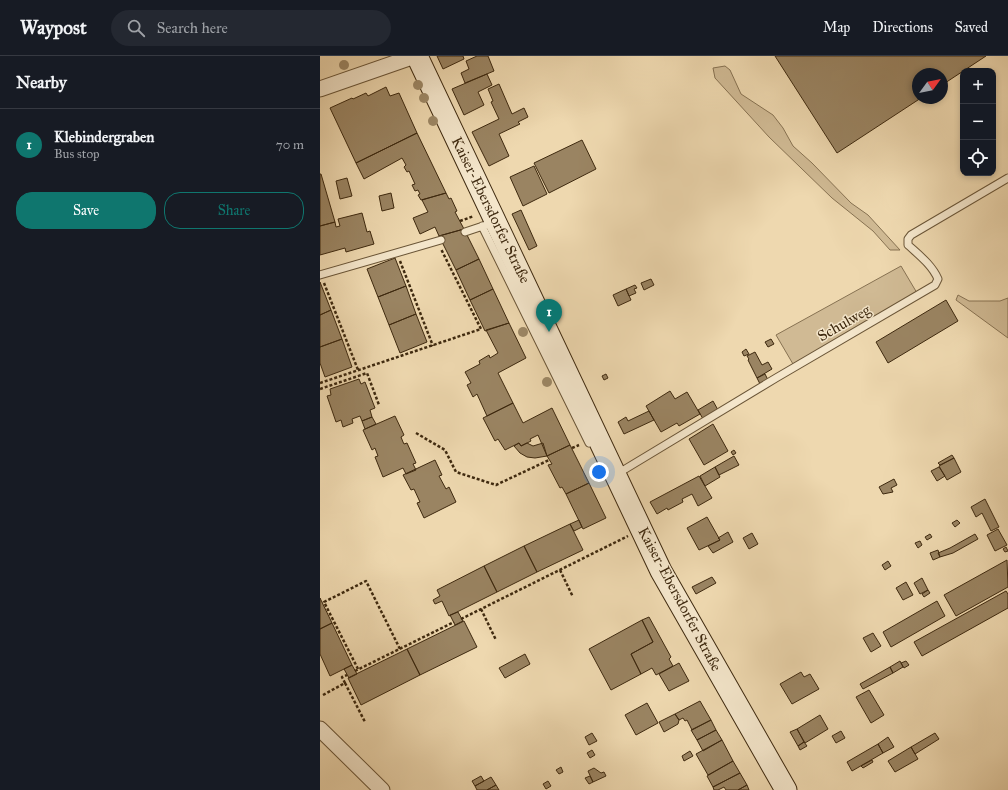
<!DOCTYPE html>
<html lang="en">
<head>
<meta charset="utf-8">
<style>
  :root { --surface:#171b24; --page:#242831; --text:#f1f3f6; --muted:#9ea1a6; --line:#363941; --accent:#0f766e }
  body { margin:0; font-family:"IM FELL Great Primer",serif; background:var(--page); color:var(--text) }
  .controls { position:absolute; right:12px; top:12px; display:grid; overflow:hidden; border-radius:8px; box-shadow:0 2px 6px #0003 }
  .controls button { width:36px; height:36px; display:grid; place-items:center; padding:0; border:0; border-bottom:1px solid var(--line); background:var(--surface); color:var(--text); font:20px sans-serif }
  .compass { position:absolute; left:592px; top:12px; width:36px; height:36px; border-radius:50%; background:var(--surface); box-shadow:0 2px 6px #0003; rotate:57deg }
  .you { position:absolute; left:279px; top:416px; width:14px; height:14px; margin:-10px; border:3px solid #fff; border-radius:50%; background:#1a73e8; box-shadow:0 0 0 6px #1a73e833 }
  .badge { display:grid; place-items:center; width:26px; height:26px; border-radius:50%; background:var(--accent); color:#fff; font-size:13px; font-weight:700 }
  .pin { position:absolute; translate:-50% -33px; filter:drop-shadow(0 1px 2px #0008) }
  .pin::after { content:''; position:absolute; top:21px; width:14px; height:12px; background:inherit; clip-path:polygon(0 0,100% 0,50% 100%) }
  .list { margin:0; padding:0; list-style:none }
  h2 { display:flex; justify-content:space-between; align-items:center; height:52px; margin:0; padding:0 16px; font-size:17px }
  h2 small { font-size:13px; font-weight:400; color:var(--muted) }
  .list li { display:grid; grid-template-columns:26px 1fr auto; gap:12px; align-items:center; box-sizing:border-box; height:72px; padding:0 16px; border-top:1px solid var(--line) }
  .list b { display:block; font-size:15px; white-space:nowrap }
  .list p { margin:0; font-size:13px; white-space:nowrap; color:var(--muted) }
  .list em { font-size:13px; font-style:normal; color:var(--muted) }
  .actions { display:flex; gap:8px; padding:12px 16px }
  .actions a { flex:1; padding:9px 0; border:1px solid var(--accent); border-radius:16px; text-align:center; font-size:14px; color:var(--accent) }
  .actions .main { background:var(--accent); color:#fff }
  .icon { flex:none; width:22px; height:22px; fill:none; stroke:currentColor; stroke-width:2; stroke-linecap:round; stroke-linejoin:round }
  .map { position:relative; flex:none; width:688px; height:734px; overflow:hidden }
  header { display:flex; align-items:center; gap:24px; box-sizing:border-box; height:56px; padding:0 20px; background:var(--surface); border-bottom:1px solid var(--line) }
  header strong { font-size:19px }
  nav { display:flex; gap:22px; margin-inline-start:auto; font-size:14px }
  .search { width:280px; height:36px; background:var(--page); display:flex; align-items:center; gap:10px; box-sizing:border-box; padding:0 14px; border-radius:22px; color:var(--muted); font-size:15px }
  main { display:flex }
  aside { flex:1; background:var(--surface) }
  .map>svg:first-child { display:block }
</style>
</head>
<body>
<header>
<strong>Waypost</strong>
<div class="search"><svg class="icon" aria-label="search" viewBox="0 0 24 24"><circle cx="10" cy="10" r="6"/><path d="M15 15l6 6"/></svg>Search here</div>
<nav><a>Map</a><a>Directions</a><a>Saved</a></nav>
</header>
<main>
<aside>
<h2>Nearby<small></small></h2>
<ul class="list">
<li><span class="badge">1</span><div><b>Klebindergraben</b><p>Bus stop</p></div><em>70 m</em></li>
</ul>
<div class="actions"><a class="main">Save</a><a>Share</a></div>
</aside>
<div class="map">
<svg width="688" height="734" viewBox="0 0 688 734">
  <rect width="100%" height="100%" fill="#eed8af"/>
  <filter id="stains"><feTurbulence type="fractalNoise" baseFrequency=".005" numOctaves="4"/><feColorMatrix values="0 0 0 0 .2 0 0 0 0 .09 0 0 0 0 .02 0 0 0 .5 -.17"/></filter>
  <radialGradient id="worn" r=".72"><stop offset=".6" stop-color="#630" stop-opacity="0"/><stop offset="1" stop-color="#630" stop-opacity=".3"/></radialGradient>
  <path fill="#d0ba94" stroke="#877252" d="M405 10 410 14 421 38 453 59 463 72 473 90 492 107 531 147 548 159 580 194H570L553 175 512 142 449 81 395 22 393 12Z
    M581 210 597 237 473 308 456 279Z
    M638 239 649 245H680L688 242V282L636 244Z"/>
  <path fill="#9a8462" stroke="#3e290f" d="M117 0H143L144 3 123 13Z
    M157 0H168L174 15 145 27 141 17 149 13 146 5Z
    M455 0H666L622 29V18H598V42H601L517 97Z
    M167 18 172 29 158 36 164 49 144 59 132 33Z
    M179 28 192 58 204 52 208 61 198 66 200 68 179 78 189 100 169 110 152 76 179 63 171 46 173 45 168 33Z
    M66 31 70 40 79 37 97 77 36 107 10 52 32 42 33 43 46 37 48 40Z
    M97 77 126 137 101 144 98 139 100 138 98 134 95 135 92 129 95 128 89 115 87 116 84 111 86 109 82 102 44 123 36 107Z
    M262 84 276 113 229 137 214 107Z
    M214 110 227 138 203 150 190 121Z
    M0 118H1L15 166 0 170Z
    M27 122 32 140 20 143 16 125Z
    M71 137 74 152 62 155 59 140Z
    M126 137 129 143 131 142 137 155 135 156 144 173 119 180 115 171 100 178 93 162 108 156 102 144Z
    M201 154 217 190 209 194 192 158Z
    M42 157 47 176 50 175 54 188 26 196 25 192 0 199V170L15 166 16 171 20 170 18 163Z
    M144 173 159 203 136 214 119 180Z
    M75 202 86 230 58 241 47 213Z
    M159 203 173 233 150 244 136 214Z
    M331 223 334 229 324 234 321 227Z
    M0 226 11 254 0 259Z
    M315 229 317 232 314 233 316 237 309 240 306 233Z
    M86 230 96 258 69 269 58 241Z
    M173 233 189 267 165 275 150 244Z
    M306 233 311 244 298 250 293 239Z
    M626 244 638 265 568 307 556 286Z
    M11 254 22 283 0 291V259Z
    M96 258 107 286 80 297 69 269Z
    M189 267 206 302 178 317 193 347 167 360 157 338 153 341 147 329 151 327 145 316 160 308 159 305 169 299 170 302 178 297 166 274Z
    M22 283 32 311 5 321 0 307V291Z
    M451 283 454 288 448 291 445 286Z
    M426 293 429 298 424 300 422 296Z
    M435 296 442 309 448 306 452 313 437 322 428 304 429 303 427 300Z
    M286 318 288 322 284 324 282 320Z
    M445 318 448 324 440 328 437 322Z
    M39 323 41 328 45 326 55 352 50 354 52 361 42 365 40 360 32 363 33 367 23 371 21 364 16 366 7 340 11 339 10 333Z
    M350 335 355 343 367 336 380 358 359 370 357 367 341 376 326 350Z
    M393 345 398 354 383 363 378 354Z
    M193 347 203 367 232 352 250 389 227 400 218 379 210 383 211 385 201 390 199 387 185 394 178 383 175 385 163 362Z
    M329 355 334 364 304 378 298 366 306 361 308 365Z
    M75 360 84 379 81 381 83 386 84 388 87 387 96 407 93 408 96 414 86 418 83 412 63 421 55 401 58 400 55 392 52 394 43 374Z
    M52 361 56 368 45 373 42 365Z
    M393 368 408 395 384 409 369 383Z
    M199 387 201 390 207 387 213 390 223 387 227 400 215 402 207 401 200 397 194 390Z
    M250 389 269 427 246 438 242 431 240 432 228 409 232 408 227 400Z
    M414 394 416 397 413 399 411 396Z
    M632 399 634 402 620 409 618 407Z
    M414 400 419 409 399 419 395 411Z
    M634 402 641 416 627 424 619 410Z
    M115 404 122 419 119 420 126 433 129 431 136 446 104 462 97 447 100 446 94 433 91 434 83 419Z
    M395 411 400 421 385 430 380 420Z
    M619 411 625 420 617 425 611 415Z
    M379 420 392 442 378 450 372 438 362 443 363 446 348 454 347 452 337 458 330 446Z
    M574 423 577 429 571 432 573 436 563 438 559 431Z
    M269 427 286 462 263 473 246 438Z
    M665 443 679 471 671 475 662 457 656 461 651 451Z
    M387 461 400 484 379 494 367 472Z
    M259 464 262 471 254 475 250 468Z
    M637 464 640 467 635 471 632 467Z
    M250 468 263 494 217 516 204 490Z
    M678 473 687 489 675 495 667 479Z
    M408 476 413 486 393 497 388 490 400 484 398 482Z
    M432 477 438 488 429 493 423 482Z
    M610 478 612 481 607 484 605 481Z
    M655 478 658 483 633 497 620 501 618 497 630 492Z
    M600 485 602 489 598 492 595 487Z
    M204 490 217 516 177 536 164 510Z
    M686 491 688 495 685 496 683 493Z
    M618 494 620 501 613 504 610 497Z
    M687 504 688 531 636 560 624 539Z
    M568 505 571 510 565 514 562 509Z
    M164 510 177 536 129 560 122 545 115 548 113 544 120 540 117 534Z
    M392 521 396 527 376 538 372 531Z
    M602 522 608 534 600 538 594 527Z
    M586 526 593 539 583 544 576 532Z
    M608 534 610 537 604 541 602 538Z
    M686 535 688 538V552L602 600 594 586Z
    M0 542 12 567 0 573Z
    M617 545 625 560 571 591 563 576Z
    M138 556 143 565 135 569 130 559Z
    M329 561 351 601 349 603 353 610 336 619 332 612 321 618 311 598 333 586 322 564Z
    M322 564 333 586 311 598 321 618 291 634 269 593Z
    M144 565 157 591 100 619 87 593Z
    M12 567 32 609 10 620 0 598V573Z
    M553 577 561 590 551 596 543 582Z
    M87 593 100 619 41 649 28 622Z
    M205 598 210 608 185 622 179 612Z
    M580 605 583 611 573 617 570 611Z
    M586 605 589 609 584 612 581 607Z
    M359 607 369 625 349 635 339 618Z
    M32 609 37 618 29 622 24 613Z
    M570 611 573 617 543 633 540 628Z
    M481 616 484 621 490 618 499 633 472 648 460 628Z
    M549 634 564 659 551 667 536 641Z
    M380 645 391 664 372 674 367 664 365 665 363 662 359 664 355 658Z
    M327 647 338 667 316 679 305 659Z
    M355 658 359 664 358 668 344 676 339 666Z
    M500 659 508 673 485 687 477 673Z
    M391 664 396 674 377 684 371 674Z
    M477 673 484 686 478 690 470 676Z
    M396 674 402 684 383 695 377 684Z
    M521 675 525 682 516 687 512 680Z
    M272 677 277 685 269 689 265 681Z
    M615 677 619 683 595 698 591 691Z
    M568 681 574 691 563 697 558 688Z
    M402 684 413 705 388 719 376 698Z
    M484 686 487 690 480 694 478 690Z
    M558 688 563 697 532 715 527 706Z
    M591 691 598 703 575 716 568 705Z
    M272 694 275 699 270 702 267 697Z
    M370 695 373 700 364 705 362 700Z
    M552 704 553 706 543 712 541 710Z
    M413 705 420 717 393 731 387 720Z
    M241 711 243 716 239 718 236 714Z
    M274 712 281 717 284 716 286 720 273 726 268 715Z
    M420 717 427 729 418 734H406L404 731 398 734H394L393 731Z
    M161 720 164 725 155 730 152 725Z
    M270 720 273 726 269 728 265 722Z
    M171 721 176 729 167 734H157L155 730Z
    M228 725 231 730 226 733 223 728Z
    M176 729 179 734H167Z
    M427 729 429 734H418Z"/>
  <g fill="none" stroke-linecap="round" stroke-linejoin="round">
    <g stroke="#6a5537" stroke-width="9">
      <path id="lane" d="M162 170 269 387
        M145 176 166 169
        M0 219 121 184
        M297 418 456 322 615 229 618 223C612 209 599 199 588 189V183L591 179 688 122"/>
    </g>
    <g stroke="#6a5537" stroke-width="17">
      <path id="street" d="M0 33 95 0
        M0 673 62 734"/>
    </g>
    <g stroke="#3e290f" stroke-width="23">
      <path id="secondary" d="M97 0 341 515 466 734"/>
    </g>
    <path stroke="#3e290f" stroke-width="2.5" stroke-dasharray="3 2" stroke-linecap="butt" d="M140 165 154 160
      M80 205 113 290
      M4 227 38 314
      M0 327 161 273 121 193
      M0 333 47 317 59 349
      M96 377 125 394 136 416 176 429 229 404
      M252 392 259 389
      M240 514 253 541
      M161 553 176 584
      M141 563 308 480
      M38 613 4 546 46 525 80 593
      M35 615 134 566
      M25 627 45 666
      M3 639 25 627 22 621 27 619"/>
    <use href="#lane" stroke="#f4e6cb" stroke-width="7"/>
    <use href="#street" stroke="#f4e6cb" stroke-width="15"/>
    <use href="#secondary" stroke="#f4e6cb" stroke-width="21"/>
  </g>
  <g fill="#9d8866">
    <circle cx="24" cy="9" r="5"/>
    <circle cx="98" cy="29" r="5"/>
    <circle cx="104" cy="42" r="5"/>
    <circle cx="113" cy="65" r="5"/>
    <circle cx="203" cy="276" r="5"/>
    <circle cx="227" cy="326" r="5"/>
  </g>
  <g text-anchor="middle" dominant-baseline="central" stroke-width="3" stroke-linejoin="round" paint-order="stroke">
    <g font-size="15" fill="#3e290f" stroke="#f4e6cb">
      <text transform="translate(171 154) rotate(64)">Kaiser-Ebersdorfer Straße</text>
      <text transform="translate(524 267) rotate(-30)">Schulweg</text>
      <text transform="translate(360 543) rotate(62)">Kaiser-Ebersdorfer Straße</text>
    </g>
  </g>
  <rect width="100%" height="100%" filter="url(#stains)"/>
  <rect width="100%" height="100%" fill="url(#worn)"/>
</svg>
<div class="controls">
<button>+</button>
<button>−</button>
<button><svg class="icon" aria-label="locate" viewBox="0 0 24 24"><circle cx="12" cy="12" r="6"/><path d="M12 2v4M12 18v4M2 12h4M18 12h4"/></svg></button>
</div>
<svg class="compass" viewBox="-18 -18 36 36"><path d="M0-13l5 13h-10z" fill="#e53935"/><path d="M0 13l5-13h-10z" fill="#9ea1a6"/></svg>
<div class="you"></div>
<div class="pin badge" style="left:229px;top:276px">1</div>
</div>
</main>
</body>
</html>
